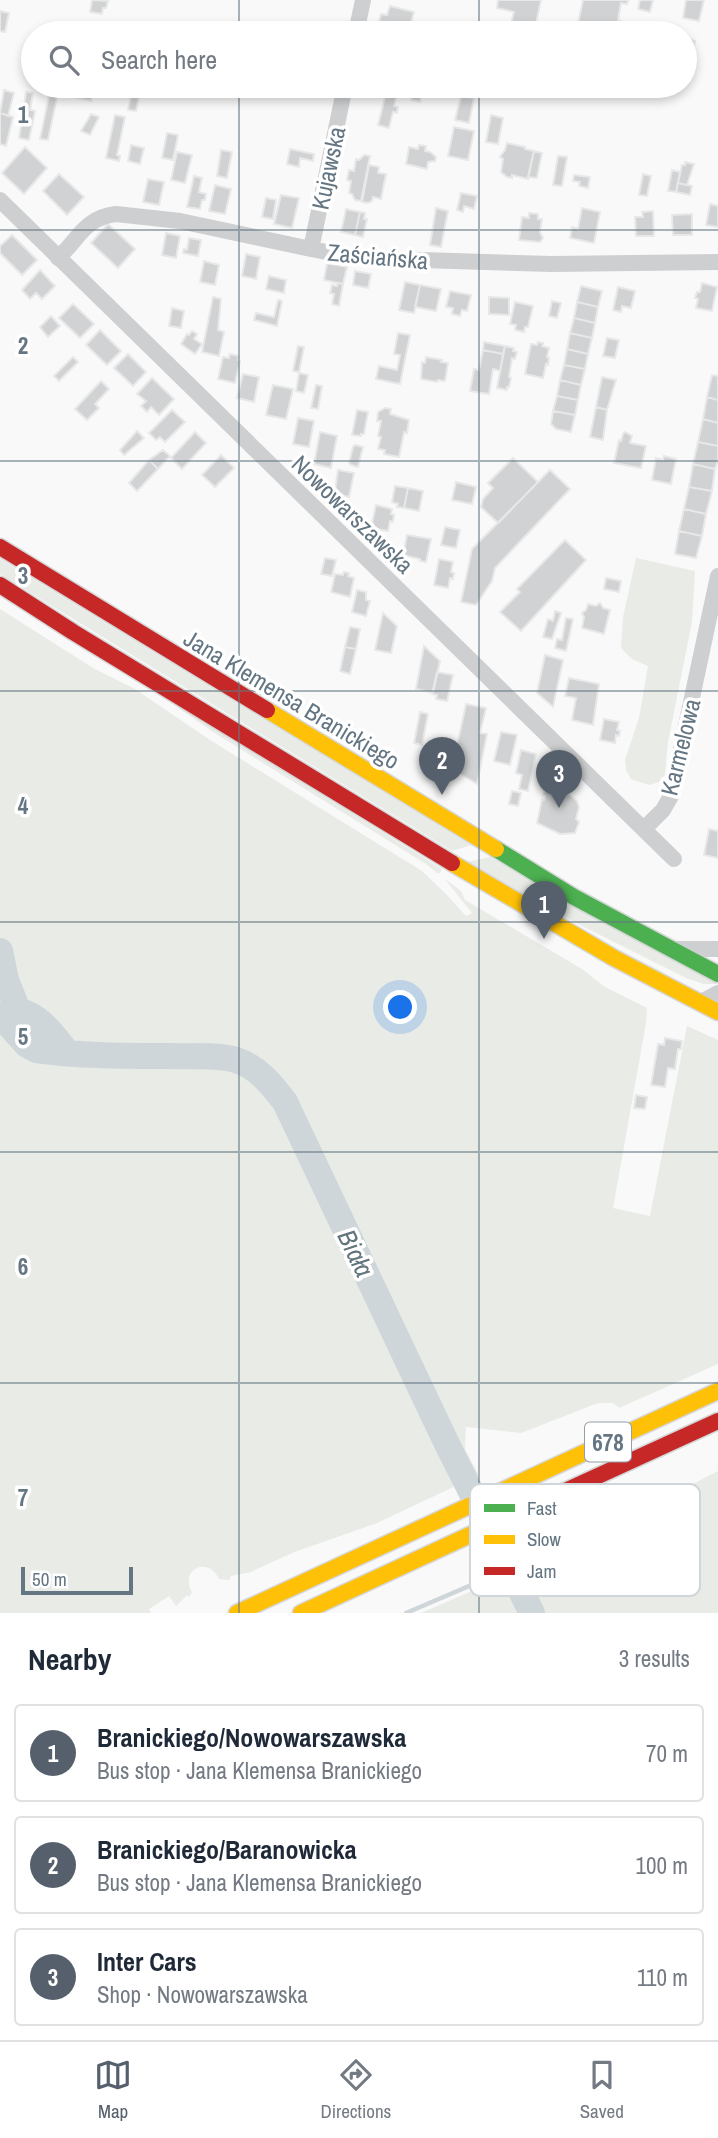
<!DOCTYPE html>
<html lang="en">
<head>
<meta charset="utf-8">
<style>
  :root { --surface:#fff; --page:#f2f2f3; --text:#1f2937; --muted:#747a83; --line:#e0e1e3; --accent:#56606c }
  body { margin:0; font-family:"Archivo Narrow",sans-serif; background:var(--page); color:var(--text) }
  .scale { position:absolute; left:21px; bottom:18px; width:112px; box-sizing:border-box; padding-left:7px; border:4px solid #657683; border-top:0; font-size:19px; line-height:24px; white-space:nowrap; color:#657683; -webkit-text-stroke:5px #fff; paint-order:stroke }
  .you { position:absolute; left:401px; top:1008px; width:24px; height:24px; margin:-18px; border:5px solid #fff; border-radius:50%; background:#1a73e8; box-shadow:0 0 0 10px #1a73e833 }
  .badge { display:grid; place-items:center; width:46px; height:46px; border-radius:50%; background:var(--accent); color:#fff; font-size:23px; font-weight:700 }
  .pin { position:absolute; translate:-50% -58px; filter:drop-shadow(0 2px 4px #0008) }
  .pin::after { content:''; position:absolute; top:37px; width:24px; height:21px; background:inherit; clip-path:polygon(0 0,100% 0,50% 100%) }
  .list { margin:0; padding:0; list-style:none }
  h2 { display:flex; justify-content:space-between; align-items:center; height:91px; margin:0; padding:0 28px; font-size:30px }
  h2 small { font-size:23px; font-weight:400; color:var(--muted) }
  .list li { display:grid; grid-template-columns:46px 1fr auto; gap:21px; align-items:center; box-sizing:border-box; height:98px; margin:0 14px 14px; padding:0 14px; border:2px solid var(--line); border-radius:7px }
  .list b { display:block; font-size:26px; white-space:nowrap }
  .list p { margin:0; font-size:23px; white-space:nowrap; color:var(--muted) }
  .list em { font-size:23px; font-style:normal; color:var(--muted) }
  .icon { flex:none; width:38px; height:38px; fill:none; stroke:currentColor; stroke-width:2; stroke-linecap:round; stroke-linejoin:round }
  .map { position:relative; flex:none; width:718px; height:1613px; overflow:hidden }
  .search { position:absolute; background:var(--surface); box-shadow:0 4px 10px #0003; left:21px; right:21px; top:21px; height:77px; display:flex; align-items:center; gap:18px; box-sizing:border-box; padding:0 24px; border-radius:38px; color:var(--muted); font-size:26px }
  .sheet { height:427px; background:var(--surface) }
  nav { display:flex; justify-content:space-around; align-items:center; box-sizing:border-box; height:98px; border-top:2px solid var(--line); background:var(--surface); font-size:19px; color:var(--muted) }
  nav a { display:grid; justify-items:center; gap:4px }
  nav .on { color:var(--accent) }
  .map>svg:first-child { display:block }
</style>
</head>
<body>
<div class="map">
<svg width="718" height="1613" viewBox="0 0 718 1613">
  <rect width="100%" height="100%" fill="#f9f9f9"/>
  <path fill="#e8ebe6" d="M636 558 695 571 692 622 668 742 665 774 659 782 649 785 631 779 626 770 625 760 639 718 648 666 632 659 621 648 623 617Z
    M0 559 471 845 452 851 0 574Z
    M0 609 93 668 135 689 210 740 422 871 445 893 466 916 472 913 444 878 461 891 465 900 582 969 605 987 647 1008 646 1023 613 1208 650 1216 687 1026 718 1040V1364L619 1408 613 1403H598L521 1433 466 1427 465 1450 479 1475 377 1523 292 1553 251 1572 231 1576 229 1580 219 1579C208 1555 179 1570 192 1592L189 1597 187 1595 176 1606 169 1596 149 1609 151 1613H0Z
    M151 689 442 869 440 873H437L426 864 213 732Z
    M490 857 718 984H703L686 978 526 898 467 862Z
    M718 1471V1613H421L495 1581 502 1583Z"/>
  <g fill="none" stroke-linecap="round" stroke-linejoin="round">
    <path stroke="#ced6d9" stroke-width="4.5" d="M406 1613 511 1568"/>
    <path stroke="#ced6d9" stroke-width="26" d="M0 951 6 980 18 1010C43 1018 51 1033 67 1052
      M0 1015 27 1045 36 1050C80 1056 127 1056 171 1056 192 1057 216 1054 236 1060 258 1067 272 1085 285 1102L446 1442 532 1613"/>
  </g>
  <path fill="#d0d2d3" stroke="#e8e8e8" stroke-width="2" d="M92 0 108 1 106 8H103L102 14 90 12Z
    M498 0H541L534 33H491L493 24 510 27 514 12 497 8Z
    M583 0H628L627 4 621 3 618 20 621 21V33L601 31V33H576Z
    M640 0H653L650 12 638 9Z
    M686 0H704L699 21 683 18Z
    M390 6 414 12 408 33 385 27 384 31 377 30 381 14 387 15Z
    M0 11 9 13 5 32 0 31Z
    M685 37 695 41 690 64 685 63Z
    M81 86 99 87 97 92 93 91 91 101 77 98Z
    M133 87 141 88 136 111 128 110Z
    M414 87 423 89 420 102 411 100Z
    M4 90 14 93 8 116 0 113Z
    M50 91 58 93 48 140 40 139Z
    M26 92 33 93 30 110 35 111 29 140 19 138Z
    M386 93 397 95 394 106 398 107 397 113 393 112 389 128 378 125Z
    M461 96 474 98 469 123 455 120Z
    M0 113 13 117 6 146 0 144Z
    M91 114 99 117 90 135 81 131Z
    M115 115 125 117 117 155 120 156 119 161 106 158Z
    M491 115 503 118 498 144 486 142Z
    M454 127 474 131 468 160 448 156Z
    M167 133 178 135 173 160 162 158Z
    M507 143 525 147V149L534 151 528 179 512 175V178L507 177 501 172 503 159 500 157 505 150Z
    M131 145 144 148 140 164 128 161Z
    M419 145 426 146 425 151 430 152 436 157 435 161 428 162 427 169 406 164 409 147 418 149Z
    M25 147 47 168 24 194 2 173Z
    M290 149 314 154 313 161 300 158 299 167 287 164Z
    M221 150 232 152 227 178 217 176Z
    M534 151 542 153 537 178 528 177Z
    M177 152 192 155 185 183 171 180Z
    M364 155 370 156 361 201 355 200 352 194 349 193 351 181 347 180 349 170 354 171 356 159 359 160Z
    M558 156 567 157 562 186 553 185Z
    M685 162 694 164 687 185 678 183 682 165H685Z
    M369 165 379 167 378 173 386 174 381 199 373 197 372 201 368 203 362 202Z
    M672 170 680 172 676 192 668 191Z
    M59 174 84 197 67 215 43 191Z
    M643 174 651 176 647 196 639 195Z
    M574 175 590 177 588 188 579 186 580 182 573 181Z
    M194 176 202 178 199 192 206 194 205 200H202L200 209 187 207Z
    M148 179 164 182 159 205 143 202Z
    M678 183 692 186 690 195 676 192Z
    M215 185 231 189 225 214 209 211Z
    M461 193 477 196 474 209 464 206 463 212 457 210Z
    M281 195 299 198 292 228 274 224Z
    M266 198 276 200 273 219 262 217Z
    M710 204 718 206V227L706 225Z
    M436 208 448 211 441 247 430 245Z
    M582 208 600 212 594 243 570 238 572 227 578 229Z
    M346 209 360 212 355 235 341 232Z
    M653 211 654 236H636L635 217H643L642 212Z
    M360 212 365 213 364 219H367L363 237 355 235Z
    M529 213 538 214V219H542L540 232 543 238 540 242 519 240 522 217 529 218Z
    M692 214V235H673L672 215Z
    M108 224 135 249 118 268 91 243Z
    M166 233 180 236 176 258 162 255Z
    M12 235 37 260 22 275 0 253V246Z
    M189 238 201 240 198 256 183 253 184 249 187 250Z
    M246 254 260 257 256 279 242 276Z
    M204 261 219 265 215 285 200 282Z
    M327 263 347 267 343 284 324 280Z
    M40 270 55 286 42 299 36 293 30 299 22 290Z
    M355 271 371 274 368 288 353 285Z
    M269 276 286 280 284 293 266 289Z
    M405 282 420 285 414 313 399 310Z
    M338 283 343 284 339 306 332 304 334 294 330 293 332 285 337 286Z
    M702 283 717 287 712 311 696 308 698 299 695 298 697 292H700Z
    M420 285 441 289 436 311 415 307Z
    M581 286 602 291 598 307 577 302Z
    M618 287 635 291 631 308 622 306 621 312 613 310Z
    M450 291 471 295 467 311 462 310 460 316 452 314 453 308 446 307Z
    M213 297 221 299 218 330 224 332 219 356 202 352Z
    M489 297 509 298V315L489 314Z
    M278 300 282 301 277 326 254 320 256 313 274 317Z
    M552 301 561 303 557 318 549 316Z
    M515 302 533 306 528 327H525L524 332 515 330 516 325 510 324Z
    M577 302 598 307 595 323 574 318Z
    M73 304 94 324 80 338 59 318Z
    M172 308 184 311 181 328 169 326Z
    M51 316 60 326 48 337 40 327Z
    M574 318 595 323 592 338 570 333Z
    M100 330 121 351 107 365 86 345Z
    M192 331 197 334 194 339 202 344 195 354 181 344 187 334 189 335Z
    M398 333 410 335 400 384 376 379 379 366 397 370 400 355 394 354Z
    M570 333 592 338 588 354 567 349Z
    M607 338 619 340 615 358 603 356Z
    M484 342 505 346 503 354 483 350Z
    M538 342 543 343 542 346 549 348 547 357 549 358 548 365 546 364 543 378 525 374 531 344 537 345Z
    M298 346 304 347 299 372 293 371Z
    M505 346 514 348 513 351 517 352 515 359 512 358 509 377 511 378 509 387H507V390L497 388Z
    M567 349 588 354 585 369 564 365Z
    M483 350 503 354 500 371 493 369 489 394 470 391 474 369 479 370Z
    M128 354 146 372 133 386 114 368Z
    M230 354 239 356 238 360 240 361 235 383 218 379 223 357 229 358Z
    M73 357 78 362 59 381 54 376Z
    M426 357 442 360 441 362 448 363 445 381 438 380 437 382 421 379 422 362 425 363Z
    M564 365 585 369 581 385 560 380Z
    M299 373 308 375 304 393 296 391Z
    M243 374 259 377 254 402 237 398Z
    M712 375 718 376V400L707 397Z
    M602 377 616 380 607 410 596 407Z
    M152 378 174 399 159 415 151 407 147 412 141 406 146 401 137 394Z
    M560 380 581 385 578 400 557 396Z
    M101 381 109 389 95 404 99 408 87 420 75 409Z
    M273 385 293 389 286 419 266 415Z
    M316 385 322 386 318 409 311 408Z
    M557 396 578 400 575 415 553 411Z
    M707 397 718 400V423L703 419Z
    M596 407 607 410 603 440 590 437Z
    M385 408 391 409 390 414 409 420 407 433 404 432 399 457 384 454 385 450 378 449 381 437 378 436 381 421H377L378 412Z
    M172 410 185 422 165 442 160 437 156 440 149 433Z
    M357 410 368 412 364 434H361V436L352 435Z
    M553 411 575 415 571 432 556 429 551 424Z
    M298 418 314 421 309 447 293 444Z
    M703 419 718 423V446L698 442Z
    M137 431 144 438 124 455 120 450Z
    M195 432 206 443 182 469 171 458Z
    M320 432 337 436 331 468 314 464Z
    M625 432 632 436 630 443 646 446 641 468 614 463 619 440 621 441 623 434Z
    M698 442 718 446V461L715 469 693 464Z
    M355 445 363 447 358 467 351 465 349 463 353 447Z
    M163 450 170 456 158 469 149 460Z
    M221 455 234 468 215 487 202 475Z
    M664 456 676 459 671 484 652 480 656 458 663 460Z
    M513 458 538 482 498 523 481 507 483 499 493 488 488 483Z
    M149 460 158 469 137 491 129 483Z
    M693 464 715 469 712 491 689 487Z
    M338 470 354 473 349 497 340 495 339 498 334 497Z
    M550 470 570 489 495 568 492 581 476 605 461 602 472 549Z
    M456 482 476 487 472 504 452 500Z
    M395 486 408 488 404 508 397 507 398 504 392 502Z
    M689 487 712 491 706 514 684 509Z
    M408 488 423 491 419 511 404 508Z
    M376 505 392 509 391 514 394 515 393 522 390 521 388 531 371 528Z
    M684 509 706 514 702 536 679 531Z
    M445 527 460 530 456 548 441 545Z
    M679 531 702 536 696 558 675 554Z
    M407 535 431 539 426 562 420 561V559L403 555Z
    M565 540 586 560 521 631 500 612 520 592 517 589Z
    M325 558 336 560 332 576 321 574Z
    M439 559 453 562 451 572 454 573 453 579 450 578 448 588 434 585Z
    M344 572 349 573 348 576 354 578 350 597 331 592 335 574 343 575Z
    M606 578 621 581 619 592 604 589Z
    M357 590 366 592V600L370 601 366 616 352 612Z
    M600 603 603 608 610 610 604 634 582 628 584 617 582 613 586 610 588 604 596 606Z
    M555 611 561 613 552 639 543 637 548 619 553 621Z
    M383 613 397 626 391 653 375 650Z
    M566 618 573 619 566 651 555 648 557 639 562 640Z
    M350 627 360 629 356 649 345 647Z
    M424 646 440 661 433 693 416 689Z
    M345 647 356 649 350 674 340 671Z
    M545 655 563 660 553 707 537 693Z
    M437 672 453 675 447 701 436 699 437 695 432 694Z
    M569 678 599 684 593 725 572 720 576 698 565 696Z
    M466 704 486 708 480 733 487 734 477 784 452 769Z
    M420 712 428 714 422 745 414 743Z
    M604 719 619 722 617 730 620 731 619 736 616 735 615 743 600 740Z
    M501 732 517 735 510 765 494 761Z
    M521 750 536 754 528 791 519 789 522 775 516 773Z
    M546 781 569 786 568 793 577 801 579 807 576 819 579 822 575 833 560 834 537 823 542 799 544 800 545 796H543Z
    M512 791 521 793 518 806 509 804Z
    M709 829 718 831V858L704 855Z
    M665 1038 682 1041 681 1049H678L675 1069 668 1068 665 1087 651 1085 658 1044 664 1045Z
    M636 1095 647 1097 645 1109 634 1108Z"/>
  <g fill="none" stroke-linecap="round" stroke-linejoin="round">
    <g stroke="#d5d6d7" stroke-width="19">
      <path id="fast" d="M496 849 574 897 718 974"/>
    </g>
    <g stroke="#d5d6d7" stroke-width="19">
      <path id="slow" d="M267 710 496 849
        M452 863 614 958 718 1012
        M237 1613 718 1391
        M301 1613 563 1492"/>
    </g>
    <g stroke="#d5d6d7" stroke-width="19">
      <path id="jam" d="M0 547 267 710
        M0 585 73 632 452 863
        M563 1492 718 1421"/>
    </g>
    <path stroke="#cecfd0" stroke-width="16" d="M356 33 363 0
      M0 200 674 859
      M311 249 345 86
      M58 258C79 239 84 218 116 214L180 221 311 249 347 256 389 259 551 264 718 262
      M644 829 663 810 671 796 718 576
      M675 949H718
      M701 1002 718 993"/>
    <use href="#fast" stroke="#4caf50" stroke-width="16"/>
    <use href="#slow" stroke="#ffc107" stroke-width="16"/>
    <use href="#jam" stroke="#c62828" stroke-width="16"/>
  </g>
  <path fill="none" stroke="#657683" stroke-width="2" stroke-opacity="0.55" d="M239 0V33M479 0V33M239 86V1613M479 86V1613M0 230H718M0 461H718M0 691H718M0 922H718M0 1152H718M0 1383H718"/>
  <g text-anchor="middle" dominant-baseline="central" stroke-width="7" stroke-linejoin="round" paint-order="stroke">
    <rect fill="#fff" stroke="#939fa8" stroke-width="2" x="585" y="1422.5" width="46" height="39" rx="5"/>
    <g font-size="23" font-weight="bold" fill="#657683">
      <text x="608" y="1442">678</text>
    </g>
    <g font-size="24" fill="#657683" stroke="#fff">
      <text transform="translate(328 168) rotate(-78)">Kujawska</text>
      <text transform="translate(378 256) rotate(5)">Zaściańska</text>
      <text transform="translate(353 514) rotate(44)">Nowowarszawska</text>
      <text transform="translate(292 699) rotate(31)">Jana Klemensa Branickiego</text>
      <text transform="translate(680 747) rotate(-76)">Karmelowa</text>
    </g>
    <g font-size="26" font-style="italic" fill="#60757c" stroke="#fff">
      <text transform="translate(356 1253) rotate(64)">Biała</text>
    </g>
  </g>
  <rect x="470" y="1484" width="230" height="112" rx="10" fill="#fff" stroke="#d1d6da" stroke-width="2"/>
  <rect x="484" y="1504" width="31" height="8" fill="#4caf50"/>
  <rect x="484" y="1535" width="31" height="9" fill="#ffc107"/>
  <rect x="484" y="1567" width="31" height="8" fill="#c62828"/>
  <g font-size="19" fill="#657683">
    <text x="527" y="1515">Fast</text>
    <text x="527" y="1546">Slow</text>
    <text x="527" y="1578">Jam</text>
  </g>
  <g font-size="23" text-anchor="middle" font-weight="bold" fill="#657683" stroke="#fff" stroke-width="7" stroke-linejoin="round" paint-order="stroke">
    <text x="23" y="123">1</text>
    <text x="23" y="354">2</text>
    <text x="23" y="584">3</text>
    <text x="23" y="814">4</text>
    <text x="23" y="1045">5</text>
    <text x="23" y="1275">6</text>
    <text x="23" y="1506">7</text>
  </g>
</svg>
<div class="scale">50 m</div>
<div class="you"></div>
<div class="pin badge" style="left:544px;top:939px">1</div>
<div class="pin badge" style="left:442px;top:795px">2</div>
<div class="pin badge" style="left:559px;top:808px">3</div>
<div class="search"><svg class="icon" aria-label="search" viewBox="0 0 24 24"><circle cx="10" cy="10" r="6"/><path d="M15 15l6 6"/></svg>Search here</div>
</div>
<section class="sheet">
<h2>Nearby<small>3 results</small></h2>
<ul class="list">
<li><span class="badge">1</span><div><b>Branickiego/Nowowarszawska</b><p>Bus stop · Jana Klemensa Branickiego</p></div><em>70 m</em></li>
<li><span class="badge">2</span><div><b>Branickiego/Baranowicka</b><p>Bus stop · Jana Klemensa Branickiego</p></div><em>100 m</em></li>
<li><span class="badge">3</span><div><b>Inter Cars</b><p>Shop · Nowowarszawska</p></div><em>110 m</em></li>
</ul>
</section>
<nav>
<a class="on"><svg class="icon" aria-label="map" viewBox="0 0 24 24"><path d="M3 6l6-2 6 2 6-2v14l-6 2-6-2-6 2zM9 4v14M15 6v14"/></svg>Map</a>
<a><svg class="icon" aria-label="directions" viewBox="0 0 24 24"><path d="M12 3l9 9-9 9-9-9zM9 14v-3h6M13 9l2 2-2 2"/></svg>Directions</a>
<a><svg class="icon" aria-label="saved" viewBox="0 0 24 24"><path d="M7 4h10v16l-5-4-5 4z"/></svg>Saved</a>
</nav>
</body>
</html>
